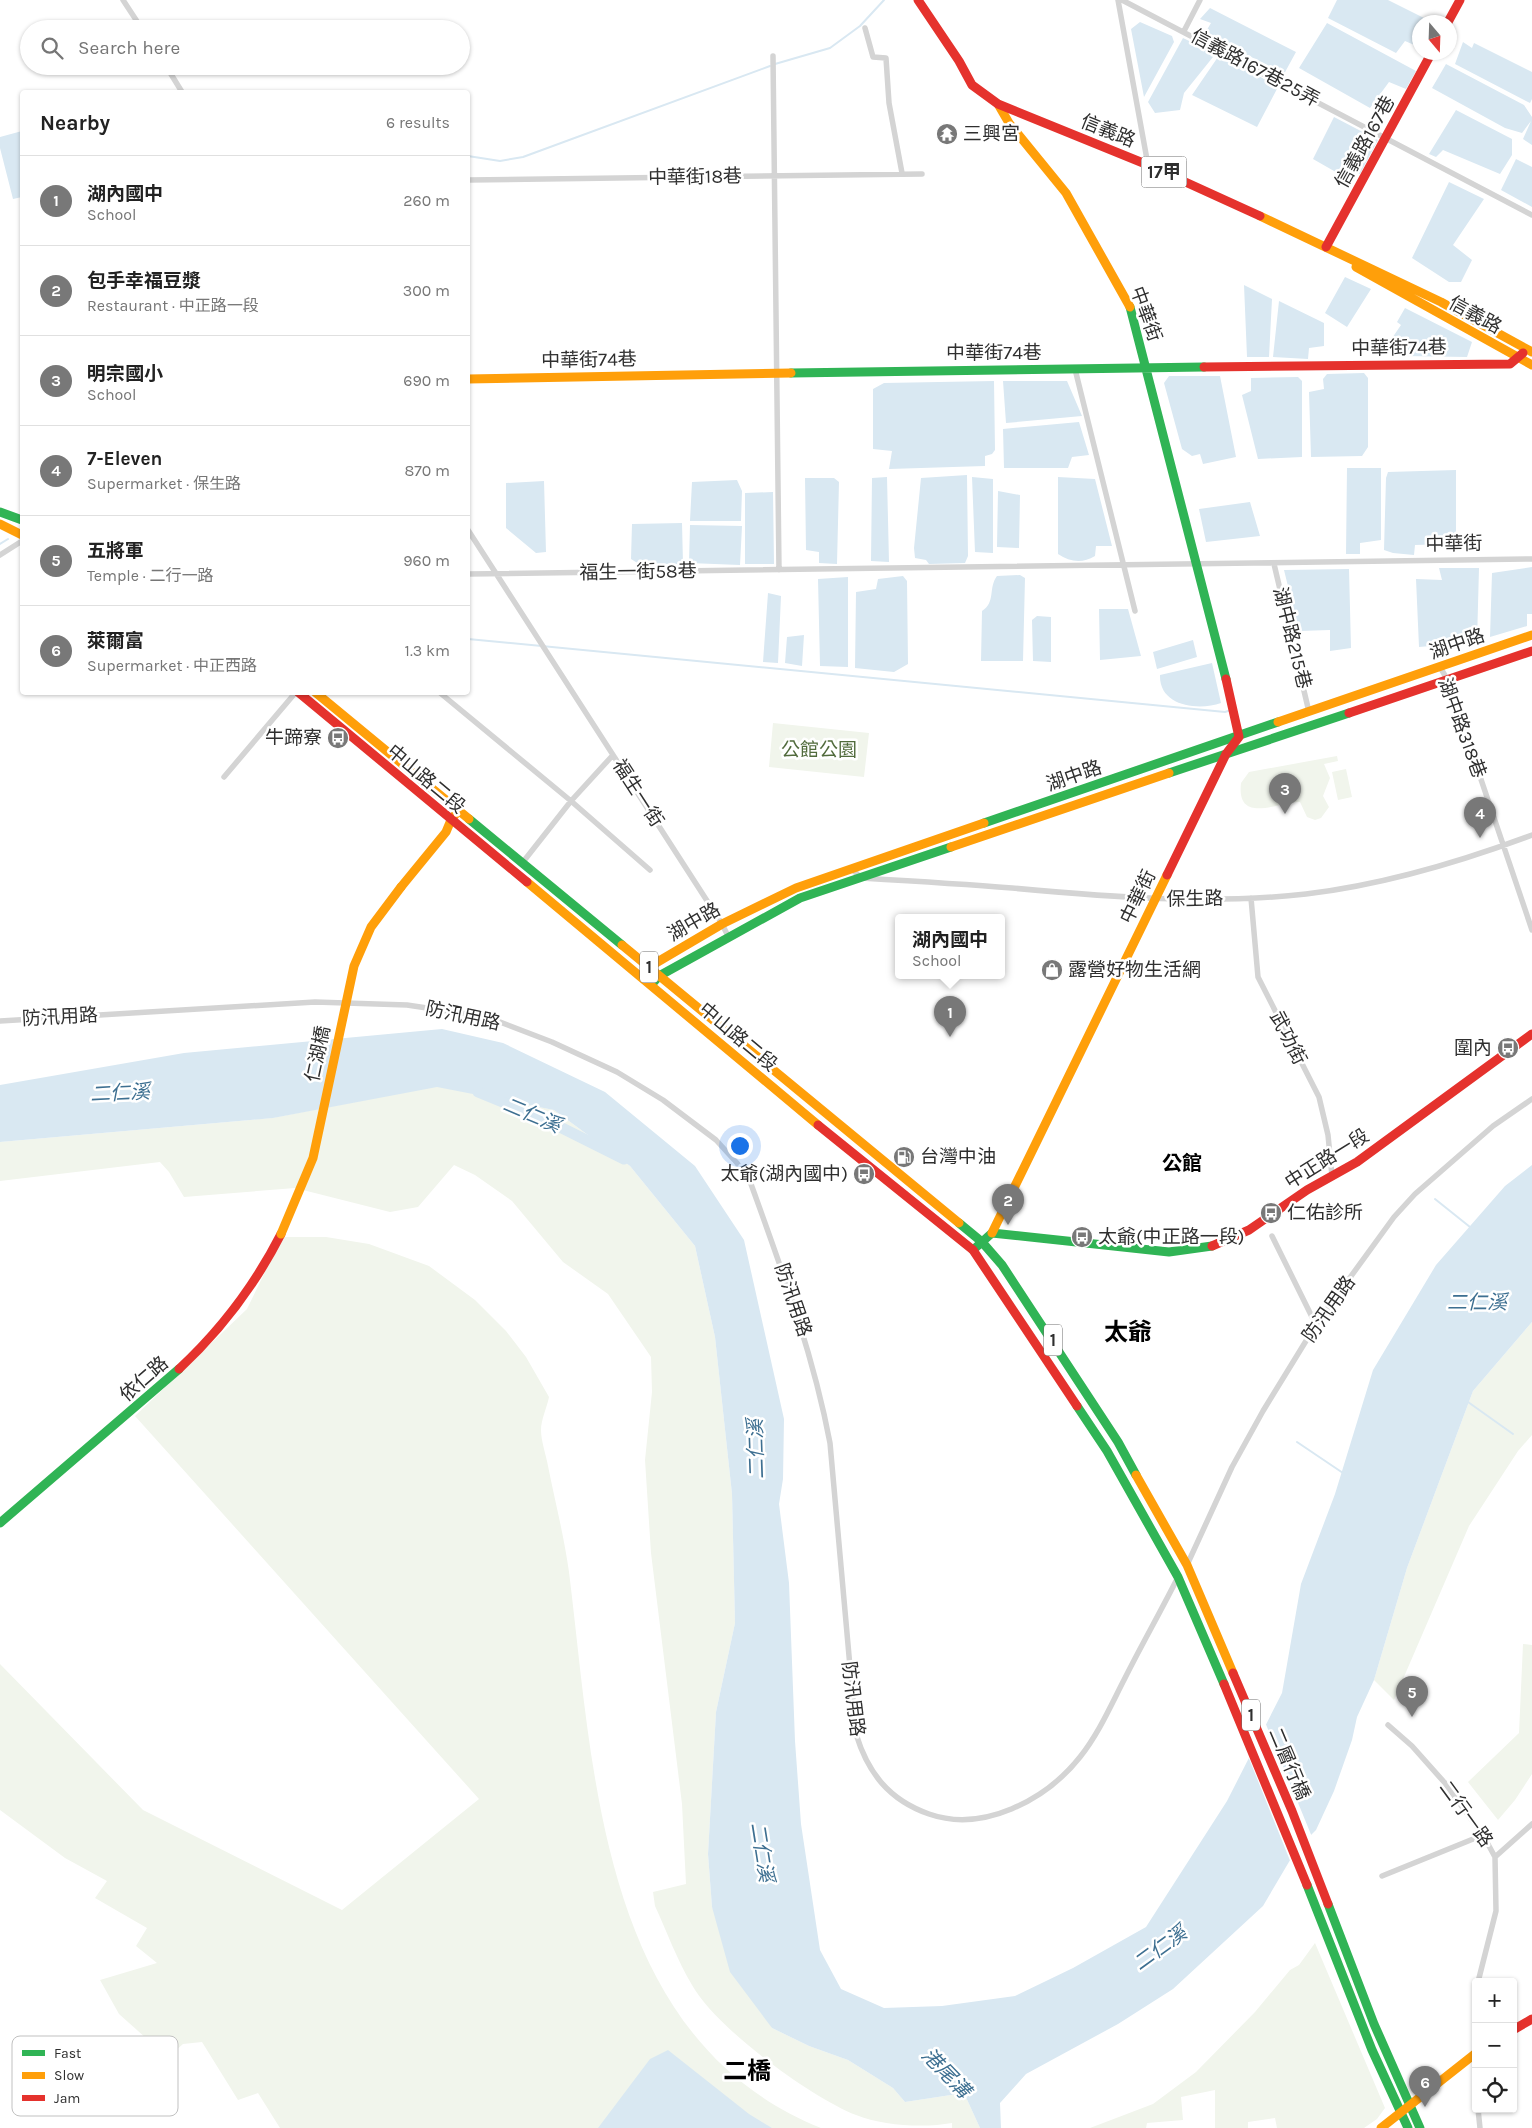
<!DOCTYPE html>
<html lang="en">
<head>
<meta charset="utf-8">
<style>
  :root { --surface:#fff; --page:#f2f2f2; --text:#222; --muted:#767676; --line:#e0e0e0; --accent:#787878 }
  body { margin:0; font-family:Karla,"Noto Sans TC",sans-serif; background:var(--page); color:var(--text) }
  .controls { position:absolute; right:15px; bottom:15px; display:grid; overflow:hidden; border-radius:5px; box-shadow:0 1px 4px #0004 }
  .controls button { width:45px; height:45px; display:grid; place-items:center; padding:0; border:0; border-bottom:1px solid var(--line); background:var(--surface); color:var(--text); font:25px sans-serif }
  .compass { position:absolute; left:1412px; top:15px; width:45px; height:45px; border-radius:50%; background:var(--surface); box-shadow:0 1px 4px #0004; rotate:161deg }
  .you { position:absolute; left:739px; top:1145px; width:18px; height:18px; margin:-12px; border:4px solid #fff; border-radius:50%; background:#1a73e8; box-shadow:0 0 0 8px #1a73e833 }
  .badge { display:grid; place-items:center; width:32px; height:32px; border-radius:50%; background:var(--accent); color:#fff; font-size:16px; font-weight:700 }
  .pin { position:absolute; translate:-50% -41px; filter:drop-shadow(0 1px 2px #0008) }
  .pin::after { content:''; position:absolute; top:26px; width:18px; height:15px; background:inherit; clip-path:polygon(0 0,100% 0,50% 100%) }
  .popup { position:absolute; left:895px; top:914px; width:110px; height:65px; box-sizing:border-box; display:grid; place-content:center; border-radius:5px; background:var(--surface); filter:drop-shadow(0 1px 4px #0005); font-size:16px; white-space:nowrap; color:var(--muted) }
  .popup b { font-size:19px; color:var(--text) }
  .popup::after { content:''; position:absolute; left:50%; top:100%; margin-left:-10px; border:10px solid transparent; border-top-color:var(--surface) }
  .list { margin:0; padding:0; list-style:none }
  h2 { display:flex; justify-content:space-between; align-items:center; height:65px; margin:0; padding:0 20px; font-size:21px }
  h2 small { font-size:16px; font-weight:400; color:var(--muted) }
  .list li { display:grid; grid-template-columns:32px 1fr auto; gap:15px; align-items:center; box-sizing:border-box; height:90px; padding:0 20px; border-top:1px solid var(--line) }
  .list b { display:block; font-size:19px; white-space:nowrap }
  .list p { margin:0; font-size:16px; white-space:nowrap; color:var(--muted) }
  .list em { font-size:16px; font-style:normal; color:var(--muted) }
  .icon { flex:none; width:28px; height:28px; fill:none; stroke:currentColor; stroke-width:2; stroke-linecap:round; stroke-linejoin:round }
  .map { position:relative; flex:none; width:1532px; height:2128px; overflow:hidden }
  .search { position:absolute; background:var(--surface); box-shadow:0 1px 4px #0004; left:20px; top:20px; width:450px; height:55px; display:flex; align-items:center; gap:12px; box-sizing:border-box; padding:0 18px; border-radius:28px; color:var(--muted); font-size:19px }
  .panel { position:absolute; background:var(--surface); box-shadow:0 1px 4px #0004; left:20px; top:90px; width:450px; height:605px; border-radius:5px }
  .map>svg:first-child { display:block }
</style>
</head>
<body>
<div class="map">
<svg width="1532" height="2128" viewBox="0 0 1532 2128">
  <rect width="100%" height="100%" fill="#fff"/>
  <path fill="#f1f5ec" d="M773 723 869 733 864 777 769 767Z
    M1337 756 1338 761 1324 764 1330 778 1323 796 1329 807 1321 818 1315 820 1307 817 1300 802C1280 801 1236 826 1241 783L1249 772Z
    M1346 769 1352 797 1338 800 1332 772Z
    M437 1086 554 1110 630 1166 695 1246 715 1337 732 1494 735 1623 716 1712 708 1854 712 1907 772 2028 809 2046 848 2060 893 2088 905 2102 964 2093 980 2128H952V2123C925 2128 883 2126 856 2115 810 2097 716 2028 692 1985 677 1960 667 1932 655 1906L653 1892 686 1884 682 1804 651 1553 645 1460 652 1392 651 1357 608 1294 563 1262 512 1201 475 1175 454 1165 418 1207 390 1212 295 1188 184 1197 169 1172 160 1162 0 1181V1142L272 1118Z
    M282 1237H326L369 1244 429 1266 475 1300 506 1331 526 1357 549 1397C547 1407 541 1420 541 1430 541 1441 546 1455 548 1466 555 1501 564 1536 569 1572 594 1773 600 2039 821 2128H280L258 2093 238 2100 202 2042 183 2044 163 2062 156 2047 119 2014 100 1980 157 1963 136 1946 147 1928 95 1898 107 1881 65 1858 0 1810V1664L143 1810 342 1910 479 1799 135 1416 247 1309Z
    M1532 1322V1435L1518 1451 1469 1526 1394 1700 1374 1680 1407 1568 1473 1391Z
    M1523 1644 1532 1645V1774L1515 1800 1498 1820 1468 1782 1519 1733Z
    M1315 1943 1385 2108 1377 2119 1364 2128H1277L1275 2118 1248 2122V2128H1215V2090L1181 2097 1183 2120 1147 2123 1146 2128H1090L1153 2104 1196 2072 1255 2012 1290 1970 1299 1965Z"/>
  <path fill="#d9e8f2" d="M1337 0H1388L1432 22H1420L1419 47 1405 41 1396 53 1328 18Z
    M1210 8 1296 52 1284 74 1205 33 1211 23 1200 19Z
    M1140 22 1172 36 1174 42 1144 97 1131 29Z
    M1327 23 1416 71 1406 89 1389 82 1370 108 1299 68Z
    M1183 38 1210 51 1213 57 1184 93 1180 110 1155 113 1148 102Z
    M1463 42 1472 48 1474 43 1532 72V99L1530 103 1455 64Z
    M1220 54 1278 87 1257 127 1192 95Z
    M1446 64 1524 105 1532 117V145L1523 139 1531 121 1522 133 1505 128 1432 88Z
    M1456 110 1512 139V155L1500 174 1443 150 1436 157 1429 154Z
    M1334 117 1378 140 1360 174 1349 170 1341 175 1313 159Z
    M22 131V197L13 199 0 148V137Z
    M1516 159 1532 167V207L1501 190Z
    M1449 182 1484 199 1453 245 1472 260 1461 282H1449L1412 258Z
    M1345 277 1371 289 1347 327 1325 313Z
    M1244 285 1272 299 1269 357H1247Z
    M1279 301 1324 323V346L1309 348 1308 359 1273 357Z
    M1405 308 1472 342 1467 357 1403 356 1386 347 1401 325 1397 322Z
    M1364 373 1368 378V447L1362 456 1311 457 1309 392 1324 389 1323 379 1327 374Z
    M1169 376H1220L1236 457 1203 464 1200 454 1192 456 1182 449 1164 383Z
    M1298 377 1302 381V457L1258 459 1242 395 1251 391V378Z
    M994 381 995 450 992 454 985 456V466L889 469 892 451 873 449V389L884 383Z
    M1003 381H1067L1082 416 1006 423Z
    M1079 422 1089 455 1072 457 1068 468H1004L1003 429Z
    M1347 468H1381V540L1360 543V554H1346Z
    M1456 470V533L1448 535V544L1415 545 1414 555 1393 553 1384 550 1386 478 1388 472Z
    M967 475 968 556 965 563 929 564 926 560 915 558 914 548 921 478Z
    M887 477 889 562 871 561 872 478Z
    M972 477 993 479V553L975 552Z
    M1058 477 1095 479 1112 546H1096L1095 556C1082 564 1070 562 1058 554Z
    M805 478H834L839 482 837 564 819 563V552L806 550Z
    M737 480 742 491 741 521H690L692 482Z
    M544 481 546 552 536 553 506 528V483Z
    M998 491 1020 495 1019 548 997 547Z
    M773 492 774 564H745V493Z
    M1250 502 1260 536 1206 542 1199 509Z
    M682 523 683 564H639L631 559 632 524Z
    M690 525 742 526 740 565 689 563Z
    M1532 567V614H1527V626L1490 637 1492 573Z
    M1439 568H1479L1477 642 1419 647 1416 579 1442 580Z
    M1349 569 1351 648 1330 651V630L1299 631 1284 570Z
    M1020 575 1025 578 1023 661H981L982 611C996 602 988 588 997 576Z
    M903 576 907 581 908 664 894 672 855 668 856 592 876 589 878 579Z
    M848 577V667L820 666 818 579Z
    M768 593 781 596 778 663 763 662Z
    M1099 609H1128L1141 656 1100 660Z
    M1037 616 1051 617V662L1033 661 1032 620Z
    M804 635 802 666 785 663 787 637Z
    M1193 640 1197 657 1157 669 1153 652Z
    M1212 663 1221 703C1198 711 1159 706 1160 675Z
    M442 1029 503 1043 605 1092 695 1166 744 1240 784 1419 783 1479 779 1504 789 1583 795 1741 801 1824 820 1950 841 1989 884 2008 942 2006 1015 1996 1073 1968 1146 1927 1227 1801 1282 1693 1301 1584 1335 1494 1373 1370 1436 1265 1505 1186 1532 1165V1322L1473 1391 1407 1568 1374 1680 1357 1717 1352 1740 1334 1791 1316 1830 1296 1850 1263 1906 1173 1989 1118 2024 1026 2074 1000 2103 1001 2128H980L964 2093 905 2102 893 2088 848 2060 809 2046 772 2028 730 1972 712 1907 708 1854 716 1712 735 1623 732 1494 715 1337 695 1246 630 1166 554 1110 437 1087 273 1118 0 1142V1085L184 1053Z
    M668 2050 749 2114 772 2128H598L650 2059Z"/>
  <path fill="#fff" d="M1265 1722 1312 1837 1298 1851 1291 1863 1248 1756Z"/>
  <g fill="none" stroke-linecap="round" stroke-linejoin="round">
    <path stroke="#d9e8f2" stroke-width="2" d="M775 64 830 48 860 26 884 0
      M468 156 500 161 523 157 770 66
      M0 544 8 539
      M468 639 1225 712 1231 710
      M1435 1199 1470 1227
      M1468 1402 1513 1434
      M1297 1442 1343 1473"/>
    <path stroke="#d9e8f2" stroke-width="11" d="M478 1092 544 1119 624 1159"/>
    <path stroke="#d4d4d4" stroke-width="5.5" d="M123 0 142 29
      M1118 0 1148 165
      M1122 0 1532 215
      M865 28 873 57 886 58 889 103 902 173
      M1184 31 1200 0
      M773 56 779 570
      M166 66 182 92
      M468 180 922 174
      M1075 369 1135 611
      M468 530 722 924 728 936
      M0 555 22 541
      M1274 564 1309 712
      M468 574 1532 559
      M1440 667 1447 679 1532 930
      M439 692 571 801 650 870
      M224 777 296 692
      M523 862 571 801 613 755
      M853 870 861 878C912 881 962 884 1012 888 1110 897 1208 905 1306 894 1382 885 1460 862 1532 835
      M1251 898 1258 977 1319 1097 1328 1135 1332 1176
      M0 1021 315 1002 407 1005 487 1017 552 1042 617 1072 663 1100 716 1140 737 1163 751 1184C782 1270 813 1353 830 1443L856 1734C868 1773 889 1800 929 1814 983 1833 1046 1800 1080 1757 1099 1733 1111 1705 1125 1678 1142 1644 1161 1611 1178 1577
      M1272 1236 1316 1325
      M1187 1565 1232 1467 1263 1411 1317 1323 1394 1217 1415 1194 1493 1126 1532 1099
      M1388 1725 1412 1746 1444 1782 1483 1835 1495 1857 1496 1911 1478 1982
      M1495 1857 1532 1824
      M1382 1876 1483 1835
      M1476 2000V2068
      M1478 2109 1480 2128"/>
    <path stroke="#30b455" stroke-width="9" d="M1130 307 1226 679
      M791 373 1204 367
      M0 512 22 520
      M1169 773 1349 713
      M469 819 622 945
      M984 823 1278 722
      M651 985 659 976 800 898 951 847
      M959 1223 982 1242 1002 1265 1118 1442 1136 1475
      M973 1250 992 1233 1169 1252 1212 1246
      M1077 1406 1107 1451 1178 1577 1224 1684
      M0 1523 179 1369
      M1307 1885 1372 2050 1408 2128
      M1328 1904 1374 2024 1420 2128"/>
    <path stroke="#ff9f0a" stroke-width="9" d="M998 104 1009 123 1066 193 1130 307
      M1260 216 1441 302 1532 352
      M1356 267 1532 365
      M468 379 791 373
      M0 524 22 535
      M315 692 469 819
      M1278 722 1532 635
      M951 847 1169 773
      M527 882 818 1125
      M401 887 446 832 451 820 459 810
      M622 945 959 1223
      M641 976 649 967 722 924 796 888 984 823
      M992 1233 1167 875
      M1136 1475 1187 1565 1233 1673
      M1381 2128 1476 2053"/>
    <path stroke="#e5322d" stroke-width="9" d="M918 0 959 61 972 85 998 104 1148 165 1260 216
      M1448 22 1460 0
      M1326 247 1432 52
      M1204 367 1510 364 1523 353
      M298 692 527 882
      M1349 713 1532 651
      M1167 875 1226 754 1239 737 1226 679
      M818 1125 973 1250 1077 1406
      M1212 1246 1249 1230 1307 1190 1357 1162 1532 1034
      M179 1369C221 1330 255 1285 281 1234
      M1233 1673 1292 1811 1328 1904
      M1224 1684 1307 1885
      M1513 2030 1532 2019"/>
    <path stroke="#ff9f0a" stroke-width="9" d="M281 1234 313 1158 354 966 371 927 401 887"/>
  </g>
  <defs>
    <g id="temple-disc" transform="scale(1.125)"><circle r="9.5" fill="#787878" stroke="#fff"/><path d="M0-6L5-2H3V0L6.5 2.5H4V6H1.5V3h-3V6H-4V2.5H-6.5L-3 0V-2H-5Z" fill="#fff"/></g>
    <g id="bus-disc" transform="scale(1.125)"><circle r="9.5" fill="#787878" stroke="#fff"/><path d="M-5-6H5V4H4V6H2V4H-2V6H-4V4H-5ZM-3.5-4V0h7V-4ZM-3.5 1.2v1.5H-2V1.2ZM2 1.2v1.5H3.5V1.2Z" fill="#fff"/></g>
    <g id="shop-disc" transform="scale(1.125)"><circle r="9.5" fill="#787878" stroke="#fff"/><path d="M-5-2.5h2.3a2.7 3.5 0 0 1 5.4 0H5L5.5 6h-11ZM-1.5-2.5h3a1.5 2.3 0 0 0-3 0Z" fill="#fff"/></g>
    <g id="fuel-disc" transform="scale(1.125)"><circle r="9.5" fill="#787878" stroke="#fff"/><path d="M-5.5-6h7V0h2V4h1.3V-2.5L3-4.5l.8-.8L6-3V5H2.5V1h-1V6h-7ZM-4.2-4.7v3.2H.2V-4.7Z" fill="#fff"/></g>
  </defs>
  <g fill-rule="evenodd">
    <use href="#temple-disc" x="947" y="134"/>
    <use href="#bus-disc" x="338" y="738"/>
    <use href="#shop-disc" x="1052" y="970"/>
    <use href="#bus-disc" x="1508" y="1048"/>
    <use href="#fuel-disc" x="904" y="1157"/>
    <use href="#bus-disc" x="864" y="1174"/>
    <use href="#bus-disc" x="1271" y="1213"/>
    <use href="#bus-disc" x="1082" y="1237"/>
  </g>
  <g text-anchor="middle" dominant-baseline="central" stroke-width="5" stroke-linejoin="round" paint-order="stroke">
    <g fill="#fff" stroke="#6d6d6d" stroke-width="1">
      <rect x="1141.5" y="156.5" width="45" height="31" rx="4"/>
      <rect x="640" y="951.5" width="18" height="31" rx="4"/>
      <rect x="1044" y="1324.5" width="18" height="31" rx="4"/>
      <rect x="1242" y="1699.5" width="18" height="31" rx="4"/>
    </g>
    <g font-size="18" font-weight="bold" fill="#2f2f2f">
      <text x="1164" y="172">17甲</text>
      <text x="649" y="967">1</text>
      <text x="1053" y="1340">1</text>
      <text x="1251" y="1715">1</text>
    </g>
    <g font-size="19" fill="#2f2f2f" stroke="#fff">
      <text transform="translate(1255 68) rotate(28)">信義路167巷25弄</text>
      <text transform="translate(1108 131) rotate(22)">信義路</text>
      <text transform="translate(1365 142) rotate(-61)">信義路167巷</text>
      <text transform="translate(695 177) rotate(-1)">中華街18巷</text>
      <text transform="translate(1146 314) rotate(70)">中華街</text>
      <text transform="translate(1475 315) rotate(29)">信義路</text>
      <text transform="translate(1399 348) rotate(-1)">中華街74巷</text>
      <text x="994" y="353">中華街74巷</text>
      <text transform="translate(589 360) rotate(-1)">中華街74巷</text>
      <text transform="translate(1454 544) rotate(-1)">中華街</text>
      <text transform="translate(638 572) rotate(-1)">福生一街58巷</text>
      <text transform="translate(1292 638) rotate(76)">湖中路215巷</text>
      <text transform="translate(1457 644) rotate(-19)">湖中路</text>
      <text transform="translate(1462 728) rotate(70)">湖中路318巷</text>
      <text transform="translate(1074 776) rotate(-19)">湖中路</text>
      <text transform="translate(426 779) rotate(40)">中山路二段</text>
      <text transform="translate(638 793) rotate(57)">福生一街</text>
      <text transform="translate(1138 897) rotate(-64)">中華街</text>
      <text transform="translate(1195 899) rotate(-1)">保生路</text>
      <text transform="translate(694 922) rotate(-30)">湖中路</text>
      <text transform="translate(463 1016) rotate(12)">防汛用路</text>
      <text transform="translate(60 1017) rotate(-3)">防汛用路</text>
      <text transform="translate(738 1037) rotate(40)">中山路二段</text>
      <text transform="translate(1288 1038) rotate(63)">武功街</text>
      <text transform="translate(318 1054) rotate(-78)">仁湖橋</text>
      <text transform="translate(1327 1159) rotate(-32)">中正路一段</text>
      <text transform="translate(793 1300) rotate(71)">防汛用路</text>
      <text transform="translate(1329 1309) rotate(-55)">防汛用路</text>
      <text transform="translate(144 1379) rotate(-41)">依仁路</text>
      <text transform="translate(853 1699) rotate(83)">防汛用路</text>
      <text transform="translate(1289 1764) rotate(67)">二層行橋</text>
      <text transform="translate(1466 1814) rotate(54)">二行一路</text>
    </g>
    <g font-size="19" fill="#2f2f2f" stroke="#fff" text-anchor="start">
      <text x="963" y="134">三興宮</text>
      <text x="322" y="738" text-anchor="end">牛蹄寮</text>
      <text x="1068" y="970">露營好物生活網</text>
      <text x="1492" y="1048" text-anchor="end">圍內</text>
      <text x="920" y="1157">台灣中油</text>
      <text x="848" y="1174" text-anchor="end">太爺(湖內國中)</text>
      <text x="1287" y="1213">仁佑診所</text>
      <text x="1098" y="1237">太爺(中正路一段)</text>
    </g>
    <g font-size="19" fill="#516b3c" stroke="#fff">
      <text x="819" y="750">公館公園</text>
    </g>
    <g font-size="20" font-style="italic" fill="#3d6f91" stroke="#fff">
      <text transform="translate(120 1093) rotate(-3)">二仁溪</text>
      <text transform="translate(532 1115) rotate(23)">二仁溪</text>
      <text x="1477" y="1302">二仁溪</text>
      <text transform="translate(756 1449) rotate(-92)">二仁溪</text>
      <text transform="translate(762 1852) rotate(81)">二仁溪</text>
      <text transform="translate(1160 1948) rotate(-36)">二仁溪</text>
      <text transform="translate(946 2073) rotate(46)">港尾溝</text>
    </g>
    <g font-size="20" font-weight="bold" fill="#000" stroke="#fff">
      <text x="1182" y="1163">公館</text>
    </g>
    <g font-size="24" font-weight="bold" fill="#000" stroke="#fff">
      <text x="1128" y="1332">太爺</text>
      <text x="747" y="2071">二橋</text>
    </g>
  </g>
  <rect x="12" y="2036" width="166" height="80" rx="8" fill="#fff" stroke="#c1c1c1" stroke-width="1"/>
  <rect x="22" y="2050" width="23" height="6" fill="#30b455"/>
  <rect x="22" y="2072" width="23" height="7" fill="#ff9f0a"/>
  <rect x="22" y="2095" width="23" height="6" fill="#e5322d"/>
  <g font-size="14" fill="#2f2f2f">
    <text x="54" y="2058">Fast</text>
    <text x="54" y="2080">Slow</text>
    <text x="54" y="2103">Jam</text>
  </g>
</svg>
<div class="controls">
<button>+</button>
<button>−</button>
<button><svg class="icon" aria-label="locate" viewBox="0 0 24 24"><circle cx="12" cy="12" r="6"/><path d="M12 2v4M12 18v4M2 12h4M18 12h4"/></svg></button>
</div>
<svg class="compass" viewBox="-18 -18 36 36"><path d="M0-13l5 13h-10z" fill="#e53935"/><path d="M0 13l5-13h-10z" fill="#767676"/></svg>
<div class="you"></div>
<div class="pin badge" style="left:950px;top:1037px">1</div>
<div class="popup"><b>湖內國中</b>School</div>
<div class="pin badge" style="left:1008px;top:1225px">2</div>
<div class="pin badge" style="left:1285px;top:814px">3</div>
<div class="pin badge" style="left:1480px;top:838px">4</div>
<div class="pin badge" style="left:1412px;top:1717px">5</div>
<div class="pin badge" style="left:1425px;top:2107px">6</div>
<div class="search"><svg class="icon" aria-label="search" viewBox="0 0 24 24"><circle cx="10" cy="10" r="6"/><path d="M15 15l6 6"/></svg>Search here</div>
<section class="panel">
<h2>Nearby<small>6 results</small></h2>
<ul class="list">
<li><span class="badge">1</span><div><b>湖內國中</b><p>School</p></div><em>260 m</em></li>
<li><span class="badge">2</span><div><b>包手幸福豆漿</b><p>Restaurant · 中正路一段</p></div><em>300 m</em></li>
<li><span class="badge">3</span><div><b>明宗國小</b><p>School</p></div><em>690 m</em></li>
<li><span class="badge">4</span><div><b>7-Eleven</b><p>Supermarket · 保生路</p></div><em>870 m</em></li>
<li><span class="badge">5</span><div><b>五將軍</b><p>Temple · 二行一路</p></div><em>960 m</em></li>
<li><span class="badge">6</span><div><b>萊爾富</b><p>Supermarket · 中正西路</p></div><em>1.3 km</em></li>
</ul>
</section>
</div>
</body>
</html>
